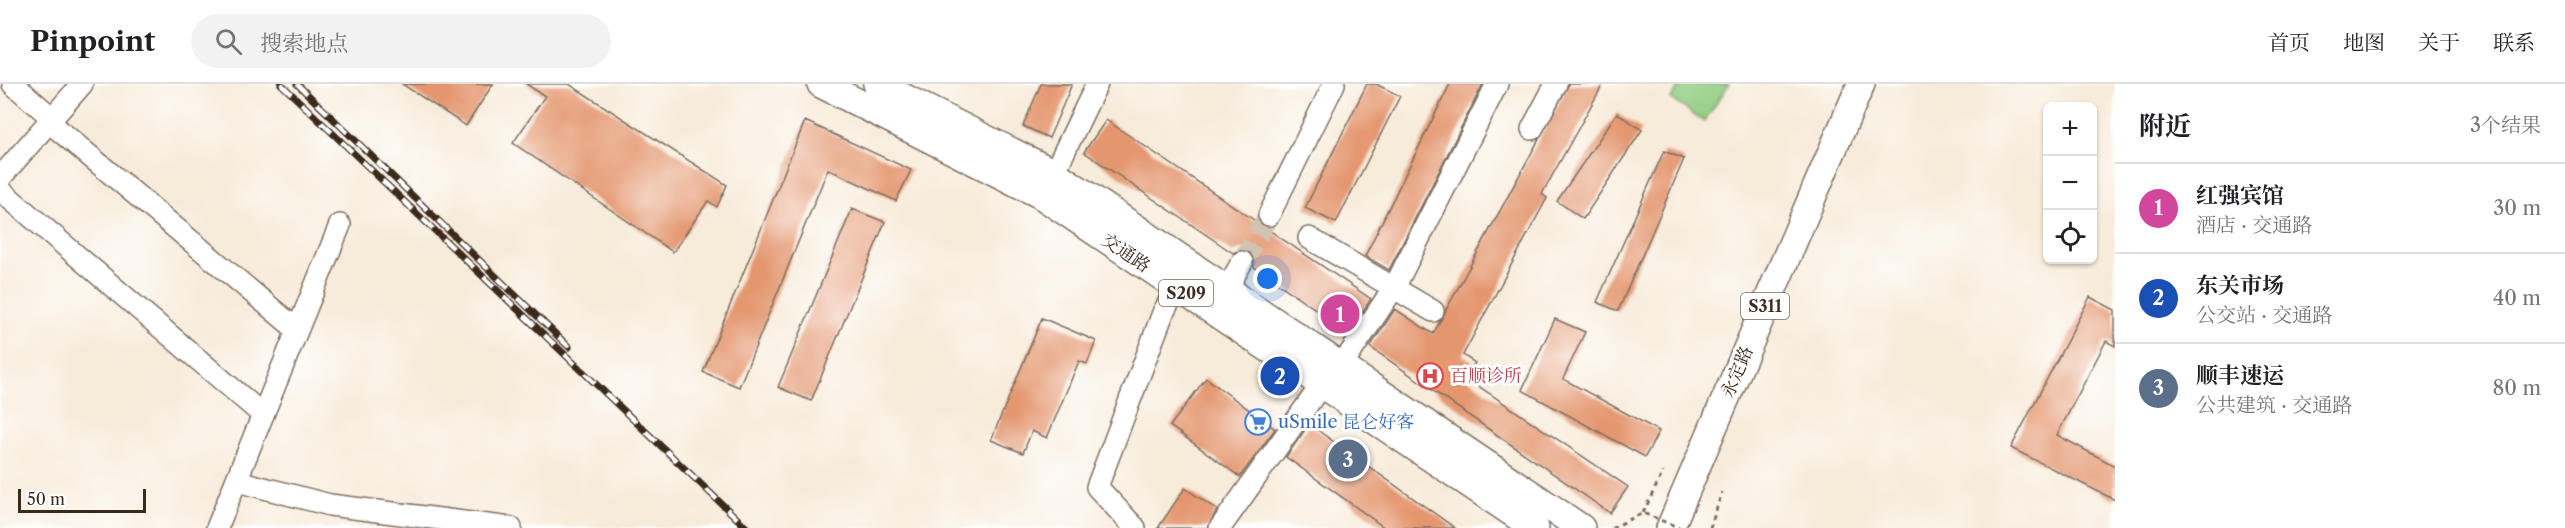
<!DOCTYPE html>
<html lang="zh">
<head>
<meta charset="utf-8">
<style>
  :root { --surface:#fff; --page:#f2f2f2; --text:#202124; --muted:#757577; --line:#e0e0e0; --accent:#111827 }
  body { margin:0; font-family:"Libre Caslon Text","Noto Serif SC",serif; background:var(--page); color:var(--text) }
  .controls { position:absolute; right:18px; top:18px; display:grid; overflow:hidden; border-radius:9px; box-shadow:0 2px 4px #0004 }
  .controls button { width:54px; height:54px; display:grid; place-items:center; padding:0; border:0; border-bottom:2px solid var(--line); background:var(--surface); color:var(--text); font:30px sans-serif }
  .scale { position:absolute; left:18px; bottom:15px; width:128px; box-sizing:border-box; padding-left:6px; border:3px solid #3b2a1e; border-top:0; font-size:16px; line-height:21px; white-space:nowrap; color:#3b2a1e; -webkit-text-stroke:4px #fff; paint-order:stroke }
  .you { position:absolute; left:1268px; top:195px; width:21px; height:21px; margin:-15px; border:4px solid #fff; border-radius:50%; background:#1a73e8; box-shadow:0 0 0 9px #1a73e833 }
  .badge { display:grid; place-items:center; width:39px; height:39px; border-radius:50%; background:var(--accent); color:#fff; font-size:20px; font-weight:700 }
  .pin { position:absolute; translate:-50% -50%; border:3px solid #fff; box-shadow:0 2px 6px #0006 }
  .list { margin:0; padding:0; list-style:none }
  h2 { display:flex; justify-content:space-between; align-items:center; height:78px; margin:0; padding:0 24px; font-size:26px }
  h2 small { font-size:20px; font-weight:400; color:var(--muted) }
  .list li { display:grid; grid-template-columns:39px 1fr auto; gap:18px; align-items:center; box-sizing:border-box; height:90px; padding:0 24px; border-top:2px solid var(--line) }
  .list b { display:block; font-size:22px; white-space:nowrap }
  .list p { margin:0; font-size:20px; white-space:nowrap; color:var(--muted) }
  .list em { font-size:20px; font-style:normal; color:var(--muted) }
  .icon { flex:none; width:33px; height:33px; fill:none; stroke:currentColor; stroke-width:2; stroke-linecap:round; stroke-linejoin:round }
  .map { position:relative; flex:none; width:2115px; height:444px; overflow:hidden }
  header { display:flex; align-items:center; gap:36px; box-sizing:border-box; height:84px; padding:0 30px; background:var(--surface); border-bottom:2px solid var(--line) }
  header strong { font-size:28px }
  nav { display:flex; gap:33px; margin-inline-start:auto; font-size:21px }
  .search { width:420px; height:54px; background:var(--page); display:flex; align-items:center; gap:15px; box-sizing:border-box; padding:0 21px; border-radius:33px; color:var(--muted); font-size:22px }
  main { display:flex }
  aside { flex:1; background:var(--surface) }
  .map>svg:first-child { display:block }
</style>
</head>
<body>
<header>
<strong>Pinpoint</strong>
<div class="search"><svg class="icon" aria-label="search" viewBox="0 0 24 24"><circle cx="10" cy="10" r="6"/><path d="M15 15l6 6"/></svg>搜索地点</div>
<nav><a>首页</a><a>地图</a><a>关于</a><a>联系</a></nav>
</header>
<main>
<div class="map">
<svg width="2115" height="444" viewBox="0 0 2115 444">
  <rect width="100%" height="100%" fill="#fff"/>
  <filter id="ink" filterUnits="userSpaceOnUse"><feTurbulence type="fractalNoise" baseFrequency=".0167" numOctaves="2"/><feDisplacementMap in="SourceGraphic" scale="12" xChannelSelector="R" yChannelSelector="G"/><feConvolveMatrix kernelMatrix="1 2 1 2 8 2 1 2 1" color-interpolation-filters="sRGB"/></filter>
  <filter id="wash" filterUnits="userSpaceOnUse"><feTurbulence type="fractalNoise" baseFrequency=".008" numOctaves="4" result="noise"/><feDisplacementMap in="SourceGraphic" scale="24" xChannelSelector="R" yChannelSelector="G"/><feGaussianBlur stdDeviation="1.35" result="paint"/><feColorMatrix in="noise" values="0 0 0 0 0 0 0 0 0 0 0 0 0 0 0 0 0 1.4 0 .05"/><feComposite in="paint" operator="in"/></filter>
  <g filter="url(#wash)">
    <rect width="100%" height="100%" fill="#f7ebd9"/>
    <path fill="#91cd82" stroke="#667c50" stroke-width="1.5" d="M1681 0H1729L1704 38 1671 15Z"/>
    <g id="blocks">
      <path fill="#e4966e" d="M402 0H493L466 42Z
        M526 0H569L727 101 717 123 708 117 673 168 513 59 545 12Z
        M1041 0H1072L1049 54 1023 42Z
        M1367 0H1376L1400 12 1336 139 1305 124Z
        M1450 0H1483L1389 186 1365 172Z
        M1569 0H1603L1542 110 1547 114 1463 271 1475 279 1465 293 1628 403 1610 429 1370 263 1395 225 1433 250Z
        M1617 29 1642 46 1583 135 1557 117Z
        M1106 36 1371 215 1349 248 1254 183 1253 172 1249 167 1241 165 1233 169 1084 68Z
        M805 37 911 86 896 117 828 85 739 303 703 288Z
        M1664 67 1684 75 1618 227 1597 218Z
        M852 125 885 138 811 317 778 303Z
        M2090 213 2115 226V262L2106 257 2057 351 2115 382V416L2011 364Z
        M1042 234 1096 257 1087 280 1079 277 1047 354 1032 347 1023 369 991 356Z
        M1555 235 1585 248 1563 295 1659 347 1645 373 1522 306Z
        M1206 294 1275 345 1240 393 1170 342Z
        M1309 340 1455 444H1385L1286 373Z
        M1185 404 1217 426 1207 444H1158Z"/>
    </g>
  </g>
  <g filter="url(#ink)">
    <use href="#blocks" fill-opacity="0" stroke="#7d6e5f" stroke-width="1.5"/>
    <g fill="none" stroke-linecap="round" stroke-linejoin="round">
      <path stroke="#d1c4b4" stroke-width="21" stroke-dasharray="21 10" stroke-linecap="butt" d="M1242 178 1269 131"/>
      <g stroke="#7d6e5f" stroke-width="24">
        <path id="minor" d="M13 0 51 33
          M48 37 296 245
          M1532 45 1556 0
          M1054 89 1097 0
          M0 94 82 0
          M0 106 263 331
          M1269 131 1334 0
          M1309 154 1433 227
          M1227 205 1242 178
          M1341 283 1395 202 1497 0
          M237 397 330 421 511 444
          M217 444 340 141
          M1135 444 1097 403 1163 229 1177 203
          M1220 444 1322 300"/>
      </g>
      <g stroke="#7d6e5f" stroke-width="30">
        <path id="major" d="M821 0 1041 111 1535 444
          M877 0 1054 89 1581 444
          M1670 444 1861 0"/>
      </g>
      <path stroke="#7d6e5f" stroke-width="3" stroke-dasharray="4.5 4.5" stroke-linecap="butt" d="M1643 429 1663 388
        M1710 444 1722 408"/>
      <use href="#minor" stroke="#fff" stroke-width="21"/>
      <use href="#major" stroke="#fff" stroke-width="27"/>
      <g stroke="#3b2a1e" stroke-width="7">
        <path id="rail" d="M281 0 747 444
          M297 0 569 263"/>
      </g>
      <use href="#rail" stroke="#fff" stroke-width="4.5" stroke-dasharray="14" stroke-linecap="butt"/>
      <path stroke="#7d6e5f" stroke-width="3" stroke-dasharray="4.5 4.5" stroke-linecap="butt" d="M1612 444 1643 429 1680 444"/>
    </g>
  </g>
  <defs>
    <g id="hospital-ring" transform="scale(1.35)"><circle r="9.5" fill="#fff" stroke="#e0444e" stroke-width="1.5"/><path d="M-5-5h3v3.5h4V-5h3V5h-3V1.5h-4V5h-3Z" fill="#e0444e"/></g>
    <g id="supermarket-ring" transform="scale(1.35)"><circle r="9.5" fill="#fff" stroke="#3f7fe0" stroke-width="1.5"/><path d="M-6-5.5h2.5l.6 2H6L4.5 2H-2.5L-4.4-4H-6ZM-1.5 3.2a1.3 1.3 0 1 0 .1 0ZM3 3.2a1.3 1.3 0 1 0 .1 0Z" fill="#3f7fe0"/></g>
  </defs>
  <g fill-rule="evenodd">
    <use href="#hospital-ring" x="1430" y="292"/>
    <use href="#supermarket-ring" x="1258" y="338"/>
  </g>
  <g text-anchor="middle" dominant-baseline="central" stroke-width="6" stroke-linejoin="round" paint-order="stroke">
    <g fill="#fff" stroke="#766a62" stroke-width="1.5">
      <rect x="1159" y="196" width="54" height="26" rx="4.5"/>
      <rect x="1741" y="209" width="48" height="26" rx="4.5"/>
    </g>
    <g font-size="16" font-weight="bold" fill="#3b2a1e">
      <text x="1186" y="209">S209</text>
      <text x="1765" y="222">S311</text>
    </g>
    <g font-size="18" fill="#3b2a1e" stroke="#fff">
      <text transform="translate(1126 169) rotate(34)">交通路</text>
      <text transform="translate(1737 288) rotate(-67)">永定路</text>
    </g>
    <g font-size="18" fill="#be3a42" stroke="#fff" text-anchor="start">
      <text x="1450" y="292">百顺诊所</text>
    </g>
    <g font-size="18" fill="#366cbe" stroke="#fff" text-anchor="start">
      <text x="1278" y="338">uSmile 昆仑好客</text>
    </g>
  </g>
</svg>
<div class="controls">
<button>+</button>
<button>−</button>
<button><svg class="icon" aria-label="locate" viewBox="0 0 24 24"><circle cx="12" cy="12" r="6"/><path d="M12 2v4M12 18v4M2 12h4M18 12h4"/></svg></button>
</div>
<div class="scale">50 m</div>
<div class="you"></div>
<div class="pin badge" style="left:1340px;top:230px;background:#d1479c">1</div>
<div class="pin badge" style="left:1280px;top:292px;background:#1a4fb4">2</div>
<div class="pin badge" style="left:1348px;top:375px;background:#5c6f8a">3</div>
</div>
<aside>
<h2>附近<small>3个结果</small></h2>
<ul class="list">
<li><span class="badge" style="background:#d1479c">1</span><div><b>红强宾馆</b><p>酒店 · 交通路</p></div><em>30 m</em></li>
<li><span class="badge" style="background:#1a4fb4">2</span><div><b>东关市场</b><p>公交站 · 交通路</p></div><em>40 m</em></li>
<li><span class="badge" style="background:#5c6f8a">3</span><div><b>顺丰速运</b><p>公共建筑 · 交通路</p></div><em>80 m</em></li>
</ul>
</aside>
</main>
</body>
</html>
